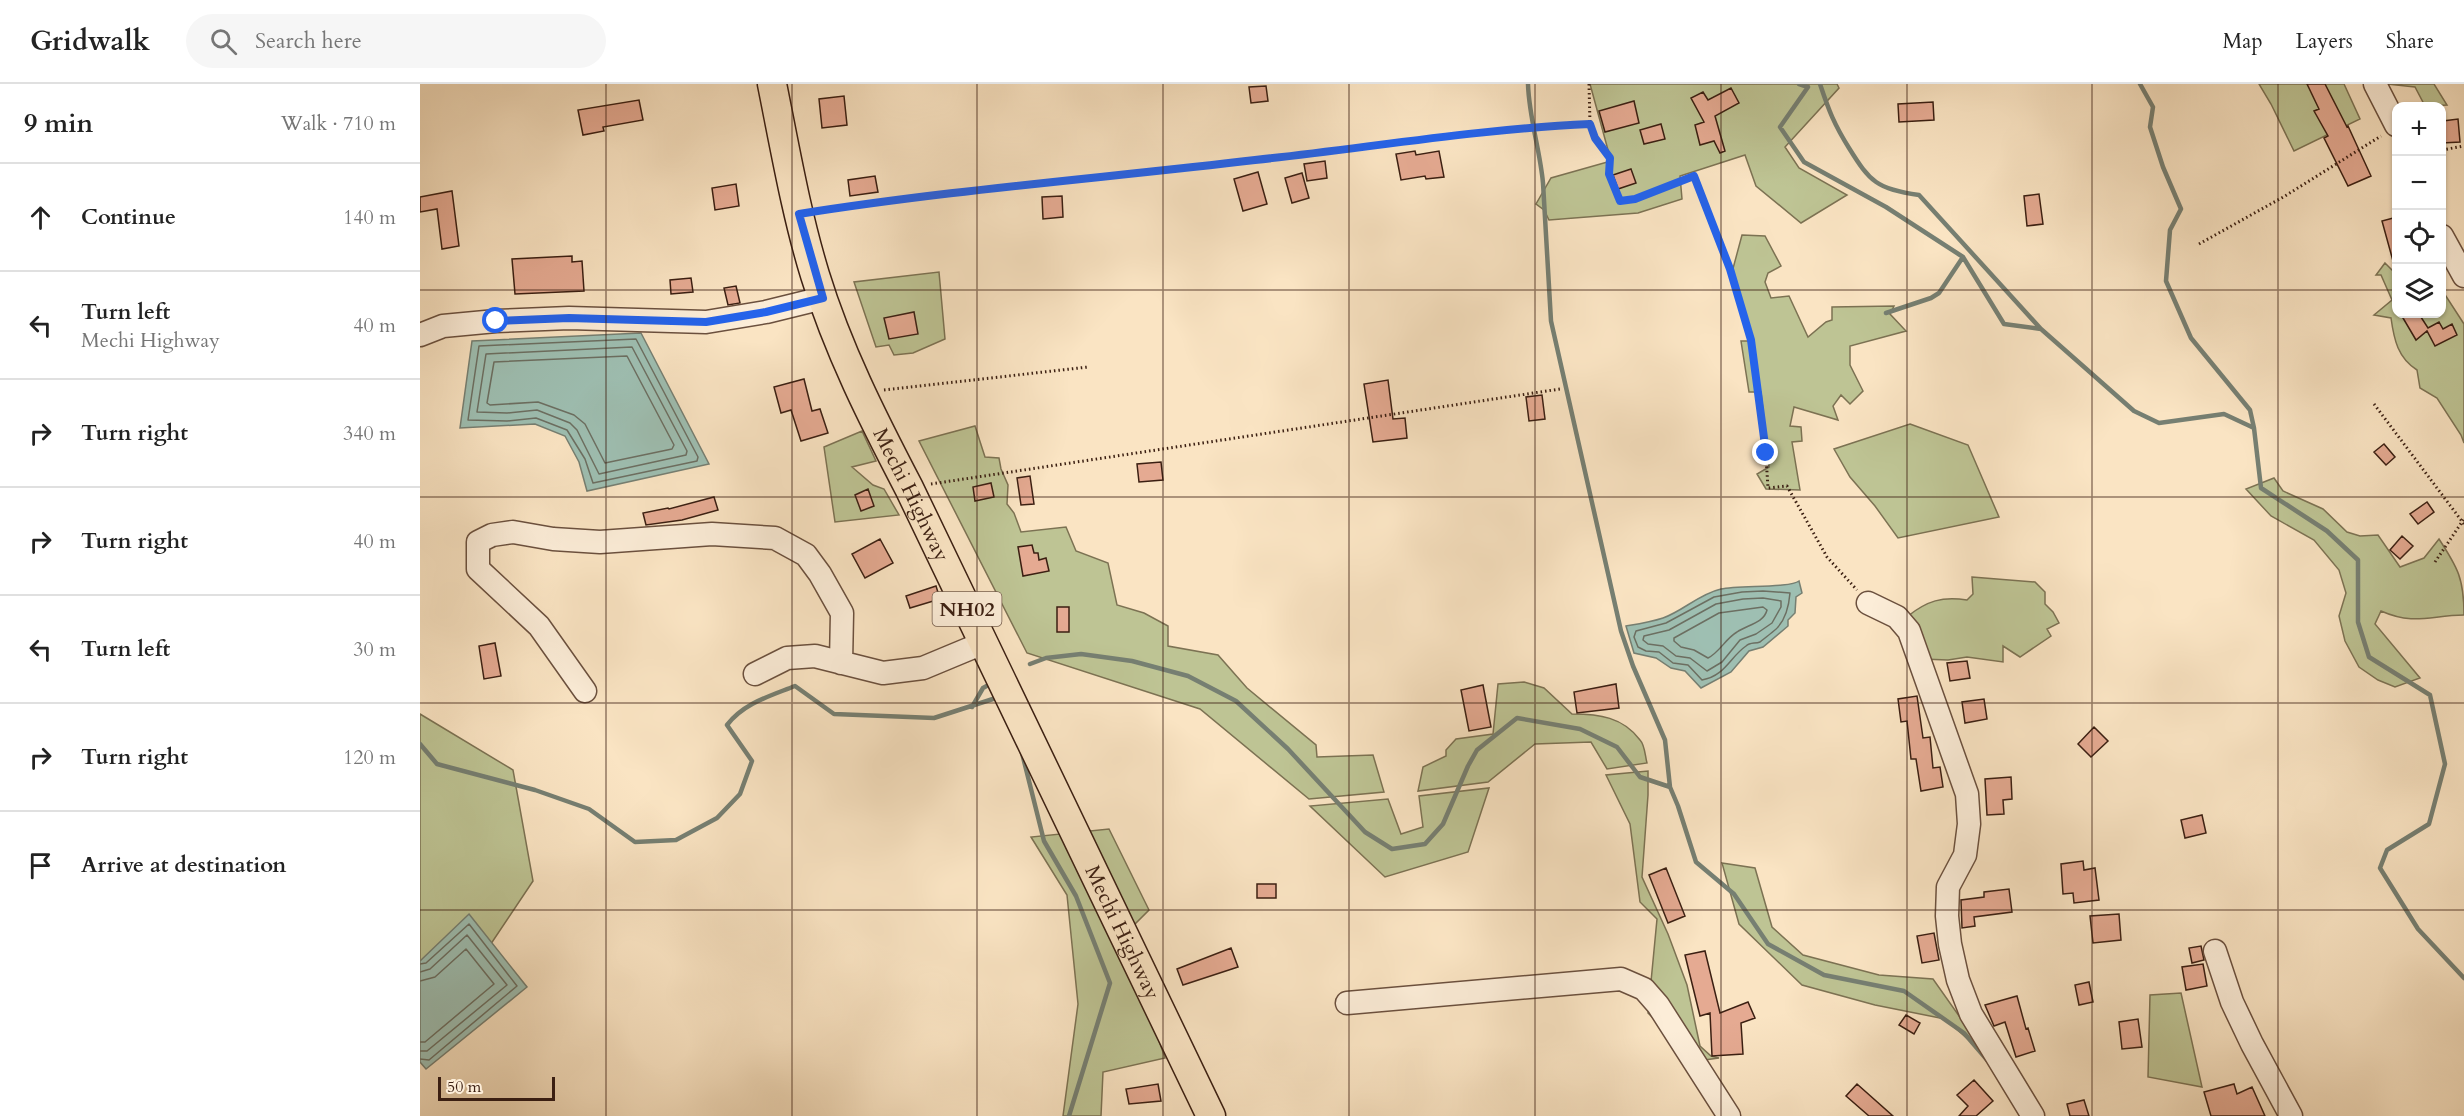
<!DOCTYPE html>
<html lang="en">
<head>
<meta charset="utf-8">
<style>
  :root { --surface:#fff; --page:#f6f6f6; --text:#222; --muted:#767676; --line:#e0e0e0 }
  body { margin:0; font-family:Cardo,serif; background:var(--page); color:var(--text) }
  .controls { position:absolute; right:18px; top:18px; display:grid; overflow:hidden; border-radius:12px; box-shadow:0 2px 4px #0004 }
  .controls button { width:54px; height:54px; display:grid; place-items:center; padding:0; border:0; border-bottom:2px solid var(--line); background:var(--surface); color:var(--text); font:30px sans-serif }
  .scale { position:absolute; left:18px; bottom:15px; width:117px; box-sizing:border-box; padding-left:6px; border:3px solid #3b1f12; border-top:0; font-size:16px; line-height:21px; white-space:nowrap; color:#3b1f12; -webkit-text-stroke:4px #fcedd8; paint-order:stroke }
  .stop { position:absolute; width:18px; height:18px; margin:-14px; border:4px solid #2563eb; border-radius:50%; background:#fff }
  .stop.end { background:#2563eb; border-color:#fff; box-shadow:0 2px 6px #0008 }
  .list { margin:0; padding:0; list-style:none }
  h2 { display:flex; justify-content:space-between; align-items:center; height:78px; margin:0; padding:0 24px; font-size:26px }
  h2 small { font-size:20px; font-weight:400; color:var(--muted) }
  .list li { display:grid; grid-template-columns:39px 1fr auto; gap:18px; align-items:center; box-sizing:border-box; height:108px; padding:0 24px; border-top:2px solid var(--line) }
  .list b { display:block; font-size:22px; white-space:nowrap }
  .list p { margin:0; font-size:20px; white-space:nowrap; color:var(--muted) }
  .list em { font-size:20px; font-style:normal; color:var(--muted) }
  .icon { flex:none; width:33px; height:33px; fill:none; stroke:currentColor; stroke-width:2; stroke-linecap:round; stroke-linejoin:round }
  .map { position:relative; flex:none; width:2044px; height:1032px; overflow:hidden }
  header { display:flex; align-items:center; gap:36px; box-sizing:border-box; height:84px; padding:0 30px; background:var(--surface); border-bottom:2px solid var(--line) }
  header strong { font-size:28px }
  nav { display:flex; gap:33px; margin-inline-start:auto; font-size:21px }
  .search { width:420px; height:54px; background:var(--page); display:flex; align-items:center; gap:15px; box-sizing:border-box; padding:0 21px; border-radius:33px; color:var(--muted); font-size:22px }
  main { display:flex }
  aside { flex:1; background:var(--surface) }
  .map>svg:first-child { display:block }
</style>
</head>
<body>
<header>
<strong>Gridwalk</strong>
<div class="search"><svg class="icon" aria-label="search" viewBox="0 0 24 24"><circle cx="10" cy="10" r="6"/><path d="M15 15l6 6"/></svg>Search here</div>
<nav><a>Map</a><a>Layers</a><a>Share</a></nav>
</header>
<main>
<aside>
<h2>9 min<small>Walk · 710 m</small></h2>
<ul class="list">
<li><svg class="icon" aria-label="ahead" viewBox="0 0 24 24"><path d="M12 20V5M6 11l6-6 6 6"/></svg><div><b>Continue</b></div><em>140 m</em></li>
<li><svg class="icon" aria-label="left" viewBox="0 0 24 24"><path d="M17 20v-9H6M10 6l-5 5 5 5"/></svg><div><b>Turn left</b><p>Mechi Highway</p></div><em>40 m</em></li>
<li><svg class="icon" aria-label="right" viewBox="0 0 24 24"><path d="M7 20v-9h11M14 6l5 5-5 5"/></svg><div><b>Turn right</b></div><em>340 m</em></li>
<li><svg class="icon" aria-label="right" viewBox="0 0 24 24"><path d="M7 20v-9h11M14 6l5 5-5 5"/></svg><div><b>Turn right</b></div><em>40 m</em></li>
<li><svg class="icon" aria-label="left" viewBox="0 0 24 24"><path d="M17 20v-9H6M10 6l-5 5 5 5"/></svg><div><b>Turn left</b></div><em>30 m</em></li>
<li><svg class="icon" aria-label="right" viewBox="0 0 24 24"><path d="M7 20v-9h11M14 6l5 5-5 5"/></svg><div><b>Turn right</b></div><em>120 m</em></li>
<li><svg class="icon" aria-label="arrive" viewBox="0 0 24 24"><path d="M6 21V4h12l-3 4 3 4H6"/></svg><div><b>Arrive at destination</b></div></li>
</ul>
</aside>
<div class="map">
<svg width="2044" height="1032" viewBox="0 0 2044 1032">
  <rect width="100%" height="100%" fill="#fae4c3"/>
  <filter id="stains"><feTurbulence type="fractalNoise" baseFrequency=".00333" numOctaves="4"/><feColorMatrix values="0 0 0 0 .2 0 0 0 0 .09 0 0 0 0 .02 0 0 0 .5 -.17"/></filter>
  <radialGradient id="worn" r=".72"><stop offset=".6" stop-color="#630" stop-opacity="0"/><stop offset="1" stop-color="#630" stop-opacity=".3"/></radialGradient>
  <path fill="#bec494" stroke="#7c7253" stroke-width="1.5" d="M1170 0H1417L1419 4 1365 63 1379 84 1427 111 1381 139 1336 102 1325 71 1260 92 1262 115 1218 129 1129 136 1124 126 1116 120 1131 94 1191 77Z
    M1839 0H1924L1940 35 1874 67 1851 20Z
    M1967 0H2014L2027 21 2005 22 1995 3Z
    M1322 151 1345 152 1361 182 1348 189 1345 198 1351 214 1369 212 1388 253 1406 238 1412 236V223L1474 222 1470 230 1486 247 1430 262V281L1443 307 1430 320 1421 311 1413 322 1418 336 1374 323 1370 342 1381 343 1382 357 1372 358 1380 406 1346 405 1337 390 1349 383 1341 308H1329L1321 257H1329L1311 192Z
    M1965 179 1976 190V230H2022V206L2044 240V359L2041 351 2017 314 2000 304 1997 286C1978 274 1974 256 1971 234L1954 231 1972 216 1961 191H1956Z
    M519 188 525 255 493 269 474 271 469 261 456 263 434 198Z
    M1490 340 1548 361 1579 433 1478 454 1455 422 1430 393 1414 365Z
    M555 342 565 373 579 374 581 385 588 401 587 420 594 429 601 448 646 443 656 467 688 479 697 521 724 529 748 542V562L798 571 827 604 896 661 897 673 953 671 964 708 889 715 780 625 607 569 499 357Z
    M442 347 456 377 432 383 453 401 464 405 479 431 415 438 404 363Z
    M1854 394 1863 407 1903 425 1927 448 1940 452 1958 451 1980 483 2004 474 2019 455C2038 484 2044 495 2044 531 2011 531 1995 542 1961 527L1955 540 2000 594 1975 603 1958 596 1939 583 1925 557 1919 532 1926 509 1919 486 1894 456 1851 432 1826 405Z
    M1552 493 1615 498 1625 508V520L1633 528 1639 539 1627 545 1631 552 1600 573 1583 562V578L1547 573 1528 576 1502 575 1488 532C1507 517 1522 512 1547 516L1553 510Z
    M1104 598 1124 604 1152 630C1179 630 1203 633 1220 656 1225 661 1225 672 1227 679L1187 685 1171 658 1115 660 1068 698 998 707 1003 683 1026 672V666L1036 655 1073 650 1078 600Z
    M0 630 93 686 113 797 38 909 0 950Z
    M1228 687V711L1222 793 1248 850 1267 901 1280 962 1291 972 1299 974 1277 977 1228 929 1237 835 1220 818 1210 740 1186 691Z
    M1069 704 1048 768 965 793 890 722 968 715 981 750 1003 743 999 712Z
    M689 745 729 826 703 852 745 974 683 988 681 1032H643L658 920 647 811 611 753Z
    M1302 779 1335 784 1352 843 1383 871 1459 891 1513 895 1568 973 1525 935 1455 921 1382 901 1319 840Z
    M1761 909 1782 1003 1728 993 1730 911Z"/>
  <path fill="#9ebfb2" stroke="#767f72" stroke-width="1.5" d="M221 249 289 380 167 407 159 378 145 352 115 340 40 344 52 257Z
    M1379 497 1382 509 1376 513 1375 529 1368 536V542L1343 563 1329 567 1311 588 1281 604 1265 587 1251 584 1236 574 1214 569 1206 542C1218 540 1231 538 1243 534 1263 527 1279 510 1301 505 1318 501 1370 504 1379 497Z
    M49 830 107 903 6 985 0 978V877Z"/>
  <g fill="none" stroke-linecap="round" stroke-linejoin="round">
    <path stroke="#6c6f62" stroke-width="1.5" d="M216 255 278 373 277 377 173 399 165 375 147 346 116 334 87 337 48 336 59 262Z
      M212 263 267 367 266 371 179 390 157 346 150 339 117 326 87 329 57 328 66 270Z
      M207 272 254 361 252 365 185 379 165 340 154 331 118 318 70 321 67 319 74 278Z
      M1343 507 1370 509C1369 521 1366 534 1358 543 1357 545 1341 557 1340 558 1335 560 1330 558 1326 562 1310 573 1305 592 1282 596L1268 581 1253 579 1239 568 1226 567 1218 563 1214 553 1216 547 1246 539 1294 513 1322 508Z
      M1343 514 1361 517V523L1352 539 1336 550 1320 556 1302 578 1287 587 1270 574 1256 572 1243 562 1228 560 1223 556 1224 552 1249 546 1296 520 1323 515Z
      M1343 523 1347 526C1344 539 1327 541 1317 548 1305 555 1300 568 1288 574L1274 566 1261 563 1254 557V554L1299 529Z
      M0 880 6 879 49 840 97 902 9 976 0 975
      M0 888 10 885 47 851 87 901 7 967H0
      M0 897 15 893 46 865 74 900 5 958H0"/>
    <path stroke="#767f72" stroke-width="4.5" d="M1108 0C1109 34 1120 66 1123 99L1131 237 1201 547 1213 582 1245 656 1250 703
      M1379 0 1388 3 1360 43 1384 78 1466 123 1543 173 1584 240 1621 245 1714 327 1739 339 1804 330 1834 344 1841 404 1907 447 1938 476V538L1949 573 2010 611 2025 680 2009 740 1967 766 1960 784 1998 845 2044 894
      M1400 0C1409 27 1414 40 1429 64 1450 98 1457 105 1499 111L1621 245
      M1720 0 1733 23 1730 43 1743 83 1761 125 1750 146 1746 197 1771 254 1830 326 1834 344
      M1466 229 1511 214 1519 209 1543 173
      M610 580 626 574 661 570 712 577 768 592 816 617 868 665 945 748 972 765 1005 760 1023 740 1048 682 1057 666 1097 634 1160 645 1197 663 1220 693 1250 703 1258 722 1276 778 1314 810 1348 860 1404 891 1484 907 1544 949 1568 977
      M552 623 563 604 572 599
      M0 660 17 680 115 706 169 725 215 758 256 756 297 734 320 710 332 677 307 641C324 619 350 612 375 602L414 630 514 634 576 614 578 618
      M602 669 624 757 656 812 690 899 649 1032"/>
  </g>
  <path fill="#e5aa92" stroke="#3b1f12" stroke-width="1.5" d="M1887 0H1905L1927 43 1928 42 1951 92 1928 102 1904 54 1908 52 1894 27 1899 25Z
    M846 2 848 17 831 19 829 3Z
    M1311 4 1319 19 1295 32 1305 67 1300 69 1294 57 1280 61 1275 41 1284 38 1271 14 1283 8 1288 16Z
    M424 12 427 41 402 44 399 15Z
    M219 16 223 36 183 43 184 47 163 51 158 26Z
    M1214 17 1219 39 1185 48 1179 27Z
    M1513 18 1514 36 1479 38 1478 20Z
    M2038 35 2040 58 2022 59 2023 37Z
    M1241 40 1245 55 1224 60 1220 46Z
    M995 67 996 71 1019 67 1024 93 1006 95 1005 92 981 96 976 70Z
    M905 77 907 94 887 97 884 80Z
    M1211 85 1216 99 1198 105 1193 91Z
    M838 88 847 120 823 127 814 95Z
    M882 89 889 114 872 119 865 94Z
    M455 92 458 108 430 112 428 96Z
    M316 100 319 122 295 126 292 104Z
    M32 107 39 162 22 165 17 125 0 128V113Z
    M1619 110 1623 140 1607 142 1604 112Z
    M642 112 643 133 623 135 622 113Z
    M1977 133V177H1973L1962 137Z
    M152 172V178L162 177 164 207 95 210 92 175Z
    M271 194 273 208 251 210 250 196Z
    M316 202 320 219 308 221 304 204Z
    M494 228 498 250 469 255 464 234Z
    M1990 230H1999L2008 244 2019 238 2023 245 2032 240 2037 251 2015 262 2007 247 1996 256 1983 234Z
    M384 295 392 327 400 325 408 349 381 357 371 326 361 329 354 303Z
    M968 296 973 335 985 334 987 354 953 358 944 300Z
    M1122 311 1125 335 1109 337 1106 313Z
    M1964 360 1975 373 1966 381 1954 368Z
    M741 378 743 396 719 398 717 380Z
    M610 392 614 420 601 421 597 394Z
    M571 399 574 413 555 417 553 403Z
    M448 405 454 422 441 427 435 411Z
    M294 413 298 426 262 436 226 441 223 429 248 424 249 425Z
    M2007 418 2014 428 1998 440 1990 430Z
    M1982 452 1993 462 1980 475 1970 466Z
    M460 455 473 479 445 494 432 470Z
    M612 461 614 469H618L619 476 626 474 629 487 603 492 598 463Z
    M516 502 520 515 490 524 486 512Z
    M637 523H649V548H637Z
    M75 559 81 592 64 595 59 562Z
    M1547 577 1550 594 1530 597 1527 579Z
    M1196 600 1199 624 1157 629 1154 608Z
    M1063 601 1071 643 1049 647 1041 606Z
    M1497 612 1503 654 1510 653 1513 684 1520 683 1523 703 1501 707 1496 675H1491L1487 637 1481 638 1478 615Z
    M1564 615 1567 635 1545 639 1542 618Z
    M1674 643 1688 657 1671 673 1658 660Z
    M1591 693 1592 715 1583 716 1584 730 1567 731 1565 695Z
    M1782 731 1786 749 1765 754 1761 736Z
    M1663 777 1664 786 1675 784 1679 816 1654 819 1653 809 1643 810 1641 780Z
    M1246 784 1265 832 1248 839 1229 791Z
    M837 800H856V814H837Z
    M1589 805 1592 828 1554 833 1555 842 1542 844 1541 816 1564 813V808Z
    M1699 830 1701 856 1673 859 1670 832Z
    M1514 849 1519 876 1502 879 1497 852Z
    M1781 862 1784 876 1772 879 1769 864Z
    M811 864 818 883 763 901 757 885Z
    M1285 867 1300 929 1328 918 1335 934 1321 939 1323 970 1292 972 1290 929 1280 932 1265 871Z
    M1783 880 1787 902 1766 906 1762 883Z
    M1669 898 1673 918 1659 921 1655 901Z
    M1597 912 1606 945 1608 944 1615 967 1596 973 1585 938 1574 942 1565 921Z
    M1486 931 1500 939 1494 950 1479 941Z
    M1718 935 1722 963 1702 965 1699 938Z
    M1554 996 1573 1017 1556 1032H1539L1548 1022 1537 1011Z
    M738 1000 741 1017 709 1020 706 1005Z
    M1437 1000 1473 1032H1449L1426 1012Z
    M1814 1000 1817 1010 1832 1003 1845 1032H1791L1784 1008Z
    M1664 1016 1669 1032H1650L1647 1020Z"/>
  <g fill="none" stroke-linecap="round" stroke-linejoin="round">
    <g stroke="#6b503e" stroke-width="25">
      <path id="minor" d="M1955 0 1976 41
        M2022 152 2044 192
        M0 251 23 242 76 237 149 234 286 238 346 228 403 214
        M1448 519 1477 533 1489 547 1547 710 1549 740 1545 771 1528 803 1527 832 1530 860 1538 896 1551 930 1613 1032
        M335 590 367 574 395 572 463 589 503 584 563 559
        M165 607 119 542 58 485V458L72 451 93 448 133 455 180 458 292 450 355 454 386 471 400 490 422 529 421 579
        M1795 867 1812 918 1832 960 1871 1032
        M927 919 1201 895 1224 905 1238 921 1309 1032"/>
    </g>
    <g stroke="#3b1f12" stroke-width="31">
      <g id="major">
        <path id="s1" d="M352 0C365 64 376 129 395 191 418 266 453 335 489 404L791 1032"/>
      </g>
    </g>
    <path stroke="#3b1f12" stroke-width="3" stroke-dasharray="1.5 3" stroke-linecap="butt" d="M1169 0 1170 40 1175 54 1190 74 1189 90 1200 117 1215 115 1273 92C1294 147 1319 200 1331 258 1341 306 1345 355 1348 404L1367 402 1407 473 1437 506
      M2022 66 2044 62
      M399 127C542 104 687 92 832 77 944 65 1057 45 1170 40
      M1779 160 1865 112 1961 52
      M464 306 668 283
      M1954 320 2044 440
      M511 400 1140 305
      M2015 478 2044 435"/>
    <use href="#minor" stroke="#fcedd8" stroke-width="22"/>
    <use href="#major" stroke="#fae4c3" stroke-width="28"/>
  </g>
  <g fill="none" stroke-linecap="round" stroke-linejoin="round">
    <path stroke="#2563eb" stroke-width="8" d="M76 237 149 234 286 238 346 228 403 214 379 130C530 106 683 94 835 76 947 64 1058 45 1170 40L1175 54 1190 74 1189 90 1200 117 1215 115 1274 92 1310 185 1331 256 1346 369"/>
  </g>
  <path fill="none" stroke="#3b1f12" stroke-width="1.5" stroke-opacity="0.55" d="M186 0V1032M372 0V1032M557 0V1032M743 0V1032M929 0V1032M1115 0V1032M1301 0V1032M1487 0V1032M1672 0V1032M1858 0V1032M0 206H1976M2022 206H2044M0 413H2044M0 619H2044M0 826H2044"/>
  <g text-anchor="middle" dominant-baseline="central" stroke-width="4.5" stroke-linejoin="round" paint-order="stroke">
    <rect fill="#fcedd8" stroke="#755d4d" stroke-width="1.5" x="512.5" y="508" width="69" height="34" rx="4.5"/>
    <g font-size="20" font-weight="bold" fill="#3b1f12">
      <text x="547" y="525">NH02</text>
    </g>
    <g font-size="21" fill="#3b1f12" stroke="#fcedd8">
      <text stroke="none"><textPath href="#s1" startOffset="436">Mechi Highway</textPath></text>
      <text stroke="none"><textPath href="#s1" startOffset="922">Mechi Highway</textPath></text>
    </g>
  </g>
  <rect width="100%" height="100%" filter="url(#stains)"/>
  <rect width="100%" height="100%" fill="url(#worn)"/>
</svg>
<div class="controls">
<button>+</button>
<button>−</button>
<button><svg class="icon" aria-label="locate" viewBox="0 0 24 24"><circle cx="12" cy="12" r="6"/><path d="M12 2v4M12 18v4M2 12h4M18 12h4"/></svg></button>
<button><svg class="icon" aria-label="layers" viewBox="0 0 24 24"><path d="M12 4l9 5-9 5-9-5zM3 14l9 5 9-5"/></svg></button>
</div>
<div class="scale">50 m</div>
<div class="stop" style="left:76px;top:237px"></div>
<div class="stop end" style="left:1346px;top:369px"></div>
</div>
</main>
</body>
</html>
